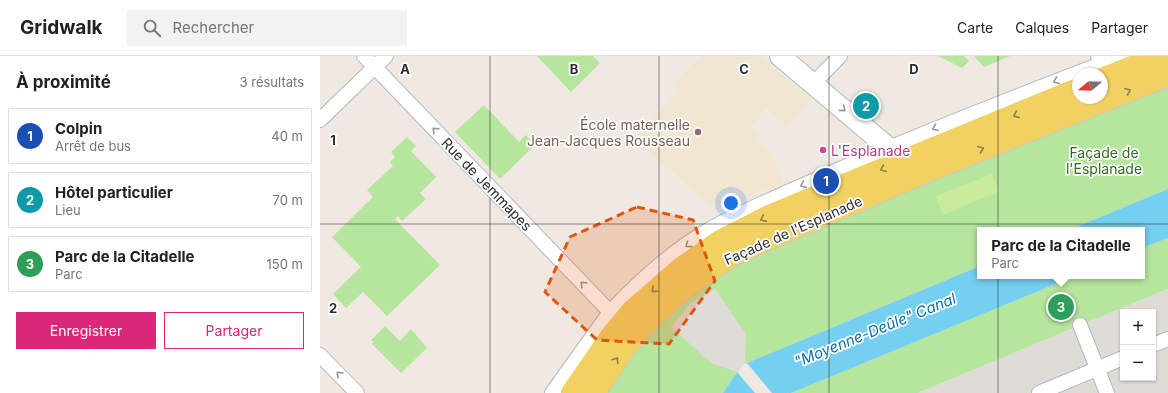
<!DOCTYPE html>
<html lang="fr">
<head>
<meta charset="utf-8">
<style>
  :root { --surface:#fff; --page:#f2f2f2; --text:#202124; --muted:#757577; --line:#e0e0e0; --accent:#db2777 }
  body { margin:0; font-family:Inter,sans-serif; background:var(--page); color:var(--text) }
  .controls { position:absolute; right:12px; bottom:12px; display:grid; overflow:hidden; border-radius:0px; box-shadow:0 1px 3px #0004 }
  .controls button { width:36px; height:36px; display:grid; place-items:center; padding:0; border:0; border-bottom:1px solid var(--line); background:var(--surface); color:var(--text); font:20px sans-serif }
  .compass { position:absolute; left:752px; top:12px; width:36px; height:36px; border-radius:50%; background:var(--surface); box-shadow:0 1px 3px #0004; rotate:251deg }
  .you { position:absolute; left:411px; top:147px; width:14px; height:14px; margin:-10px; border:3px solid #fff; border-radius:50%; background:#1a73e8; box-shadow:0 0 0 6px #1a73e833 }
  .badge { display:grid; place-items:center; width:26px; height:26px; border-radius:50%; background:var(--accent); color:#fff; font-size:13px; font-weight:700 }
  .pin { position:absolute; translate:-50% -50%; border:2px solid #fff; box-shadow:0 1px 4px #0006 }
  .popup { position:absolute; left:657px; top:171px; width:168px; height:52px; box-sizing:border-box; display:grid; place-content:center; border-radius:0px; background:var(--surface); filter:drop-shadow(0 1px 3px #0005); font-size:13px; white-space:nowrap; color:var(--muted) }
  .popup b { font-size:15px; color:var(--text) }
  .popup::after { content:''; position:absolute; left:50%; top:100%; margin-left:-8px; border:8px solid transparent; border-top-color:var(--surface) }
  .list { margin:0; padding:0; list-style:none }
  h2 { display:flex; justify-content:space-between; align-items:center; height:52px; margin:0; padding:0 16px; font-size:17px }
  h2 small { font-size:13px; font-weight:400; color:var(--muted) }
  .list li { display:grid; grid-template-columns:26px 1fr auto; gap:12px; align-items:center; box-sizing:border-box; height:56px; margin:0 8px 8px; padding:0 8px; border:1px solid var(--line); border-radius:0px }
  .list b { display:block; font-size:15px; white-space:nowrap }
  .list p { margin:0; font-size:13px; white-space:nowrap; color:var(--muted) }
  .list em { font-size:13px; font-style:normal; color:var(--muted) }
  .actions { display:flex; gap:8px; padding:12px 16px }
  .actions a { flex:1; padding:9px 0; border:1px solid var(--accent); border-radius:0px; text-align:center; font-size:14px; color:var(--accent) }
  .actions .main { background:var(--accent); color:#fff }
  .icon { flex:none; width:22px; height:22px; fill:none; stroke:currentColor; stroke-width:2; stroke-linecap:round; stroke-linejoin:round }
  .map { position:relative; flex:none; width:848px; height:337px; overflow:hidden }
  header { display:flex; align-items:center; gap:24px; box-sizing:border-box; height:56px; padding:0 20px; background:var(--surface); border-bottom:1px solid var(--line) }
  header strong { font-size:19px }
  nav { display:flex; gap:22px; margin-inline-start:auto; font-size:14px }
  .search { width:280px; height:36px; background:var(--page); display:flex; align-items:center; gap:10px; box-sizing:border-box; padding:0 14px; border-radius:0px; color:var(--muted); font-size:15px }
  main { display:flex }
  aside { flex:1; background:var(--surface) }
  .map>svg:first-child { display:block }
</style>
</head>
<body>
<header>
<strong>Gridwalk</strong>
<div class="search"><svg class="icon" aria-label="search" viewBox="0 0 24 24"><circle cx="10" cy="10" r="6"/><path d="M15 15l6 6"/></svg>Rechercher</div>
<nav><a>Carte</a><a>Calques</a><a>Partager</a></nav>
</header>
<main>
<aside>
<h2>À proximité<small>3 résultats</small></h2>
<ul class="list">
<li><span class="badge" style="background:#1a4fb4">1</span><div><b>Colpin</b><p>Arrêt de bus</p></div><em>40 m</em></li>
<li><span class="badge" style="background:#0f9aa8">2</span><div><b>Hôtel particulier</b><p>Lieu</p></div><em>70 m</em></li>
<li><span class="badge" style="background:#2e9e5b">3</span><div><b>Parc de la Citadelle</b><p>Parc</p></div><em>150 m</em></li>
</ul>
<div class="actions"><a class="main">Enregistrer</a><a>Partager</a></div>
</aside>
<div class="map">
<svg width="848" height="337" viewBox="0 0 848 337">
  <rect width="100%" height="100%" fill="#efe9e1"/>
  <path fill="#f0e6d1" d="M381 0H439L491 43 467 70 447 52 430 71 441 80 437 85 452 98 464 126 396 154 314 82 360 36 351 29Z"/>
  <path fill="#b6e59e" d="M217 0H273L280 7 251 36Z
    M618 0H644L649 5 642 12Z
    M654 0H690L664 11Z
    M848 23V133L749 174H660V210L422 309 403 337H282L330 273 406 211Z
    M164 49 199 86 206 79 215 89 180 123 135 76Z
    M87 81 96 90 91 95 116 121 100 137 106 143 82 165 78 160 75 163 120 209 67 260 43 236 26 252 13 238 41 211 12 181 53 141 47 134 73 110 70 106 75 101 71 96Z
    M848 182V233L598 337H471L755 220H822V192Z
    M65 270 80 285 91 273 107 292 81 317 52 288 54 286 51 284Z"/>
  <path fill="#c9ec9a" d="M672 118 679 135 623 159 616 140Z"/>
  <path fill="#dfdcd8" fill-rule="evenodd" d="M395 233 426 278 425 308 417 316 391 307 351 271 370 248Z
    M848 233V337H598L760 269ZM803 256H833V322H803Z"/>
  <path fill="#75cff0" d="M848 133V182L822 192V174H749Z
    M660 210V220H755L471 337H403L422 309Z"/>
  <path fill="#efe9e1" d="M427 307 452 337H435L417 316 422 309Z"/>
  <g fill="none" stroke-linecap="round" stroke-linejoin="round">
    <g stroke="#b4b7c1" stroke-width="16">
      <path id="street" d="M44 0 290 256
        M493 28 520 0
        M0 64 66 0
        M760 269 787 337
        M833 289 848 283
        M0 299 37 337
        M232 337 290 256C319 225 354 194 390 173 432 150 478 132 522 112 609 74 697 40 786 6
        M719 337 803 302"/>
    </g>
    <g stroke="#b4b7c1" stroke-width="22">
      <path id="secondary" d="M460 0 596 115
        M781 0 786 6 800 0"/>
    </g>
    <g stroke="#c9c9c9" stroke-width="24">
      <path id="primary" d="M782 23 839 0
        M252 337 292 279 312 255 360 213 400 185 447 161 507 136 758 33
        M274 337 305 291 325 268 352 242 376 223 414 198 443 185 612 113 848 19"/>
    </g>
    <use href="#street" stroke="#fff" stroke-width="14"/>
    <use href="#secondary" stroke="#fff" stroke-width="20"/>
    <use href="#primary" stroke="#f2d163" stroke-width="22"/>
  </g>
  <defs><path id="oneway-chevron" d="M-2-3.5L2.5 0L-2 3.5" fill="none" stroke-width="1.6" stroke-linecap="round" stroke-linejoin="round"/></defs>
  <g stroke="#969696">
    <use href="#oneway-chevron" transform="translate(736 25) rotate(159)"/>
    <use href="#oneway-chevron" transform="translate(523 53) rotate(40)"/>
    <use href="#oneway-chevron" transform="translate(615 72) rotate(159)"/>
    <use href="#oneway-chevron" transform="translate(115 74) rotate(-134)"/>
    <use href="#oneway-chevron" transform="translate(483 129) rotate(156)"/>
    <use href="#oneway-chevron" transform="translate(368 189) rotate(144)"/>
    <use href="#oneway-chevron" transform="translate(263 228) rotate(-134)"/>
    <use href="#oneway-chevron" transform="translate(19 318) rotate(-135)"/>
  </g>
  <g stroke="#908048">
    <use href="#oneway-chevron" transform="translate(808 35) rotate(-22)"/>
    <use href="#oneway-chevron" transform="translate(696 59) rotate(158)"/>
    <use href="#oneway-chevron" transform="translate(661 93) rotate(-22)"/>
    <use href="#oneway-chevron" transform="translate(563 113) rotate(157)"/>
    <use href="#oneway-chevron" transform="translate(443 163) rotate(155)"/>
    <use href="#oneway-chevron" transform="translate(334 234) rotate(138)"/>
    <use href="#oneway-chevron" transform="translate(296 304) rotate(-56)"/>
  </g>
  <path fill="#df570e" fill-opacity="0.2" stroke="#df570e" stroke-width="3" stroke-dasharray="8 5" stroke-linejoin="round" d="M317 151 373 164 395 225 349 288 277 284 225 236 250 181Z"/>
  <path fill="none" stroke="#2e2e2e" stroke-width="1" stroke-opacity="0.55" d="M170 0V337M339 0V337M509 0V337M678 0V337M0 168H848"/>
  <circle fill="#8d6e63" stroke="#fff" stroke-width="1.5" cx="378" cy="76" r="4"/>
  <circle fill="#d1479c" stroke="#fff" stroke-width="1.5" cx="503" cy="94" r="4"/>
  <g text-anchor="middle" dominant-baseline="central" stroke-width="3.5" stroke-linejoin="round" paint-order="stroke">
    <g font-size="14" fill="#785e54" stroke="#fff" text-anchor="end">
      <text x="370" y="68">École maternelle<tspan x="370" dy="16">Jean-Jacques Rousseau</tspan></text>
    </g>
    <g font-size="14" fill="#b23c85" stroke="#fff" text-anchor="start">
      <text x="511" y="94">L'Esplanade</text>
    </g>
    <g font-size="14" fill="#2c6e1b" stroke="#fff">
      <text x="784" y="96">Façade de<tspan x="784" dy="16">l'Esplanade</tspan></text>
    </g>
    <g font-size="14" fill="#2e2e2e" stroke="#fff">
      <text transform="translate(167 128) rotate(46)">Rue de Jemmapes</text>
      <text transform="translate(473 174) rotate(-24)">Façade de l'Esplanade</text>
    </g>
    <g font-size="15" font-style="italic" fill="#0d6fa3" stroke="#fff">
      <text transform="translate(555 274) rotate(-22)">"Moyenne-Deûle" Canal</text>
    </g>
  </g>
  <g font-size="13" text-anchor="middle" font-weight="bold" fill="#2e2e2e" stroke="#fff" stroke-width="3.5" stroke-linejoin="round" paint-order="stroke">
    <text x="85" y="18">A</text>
    <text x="254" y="18">B</text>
    <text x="424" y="18">C</text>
    <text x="594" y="18">D</text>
    <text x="13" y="89">1</text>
    <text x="13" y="257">2</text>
  </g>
</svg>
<div class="controls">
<button>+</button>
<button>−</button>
</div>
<svg class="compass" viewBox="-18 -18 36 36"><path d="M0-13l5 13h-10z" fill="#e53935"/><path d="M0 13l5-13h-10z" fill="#757577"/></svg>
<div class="you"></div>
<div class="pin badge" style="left:506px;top:125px;background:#1a4fb4">1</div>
<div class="pin badge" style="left:546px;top:50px;background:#0f9aa8">2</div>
<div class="pin badge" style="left:741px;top:251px;background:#2e9e5b">3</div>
<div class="popup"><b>Parc de la Citadelle</b>Parc</div>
</div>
</main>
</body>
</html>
